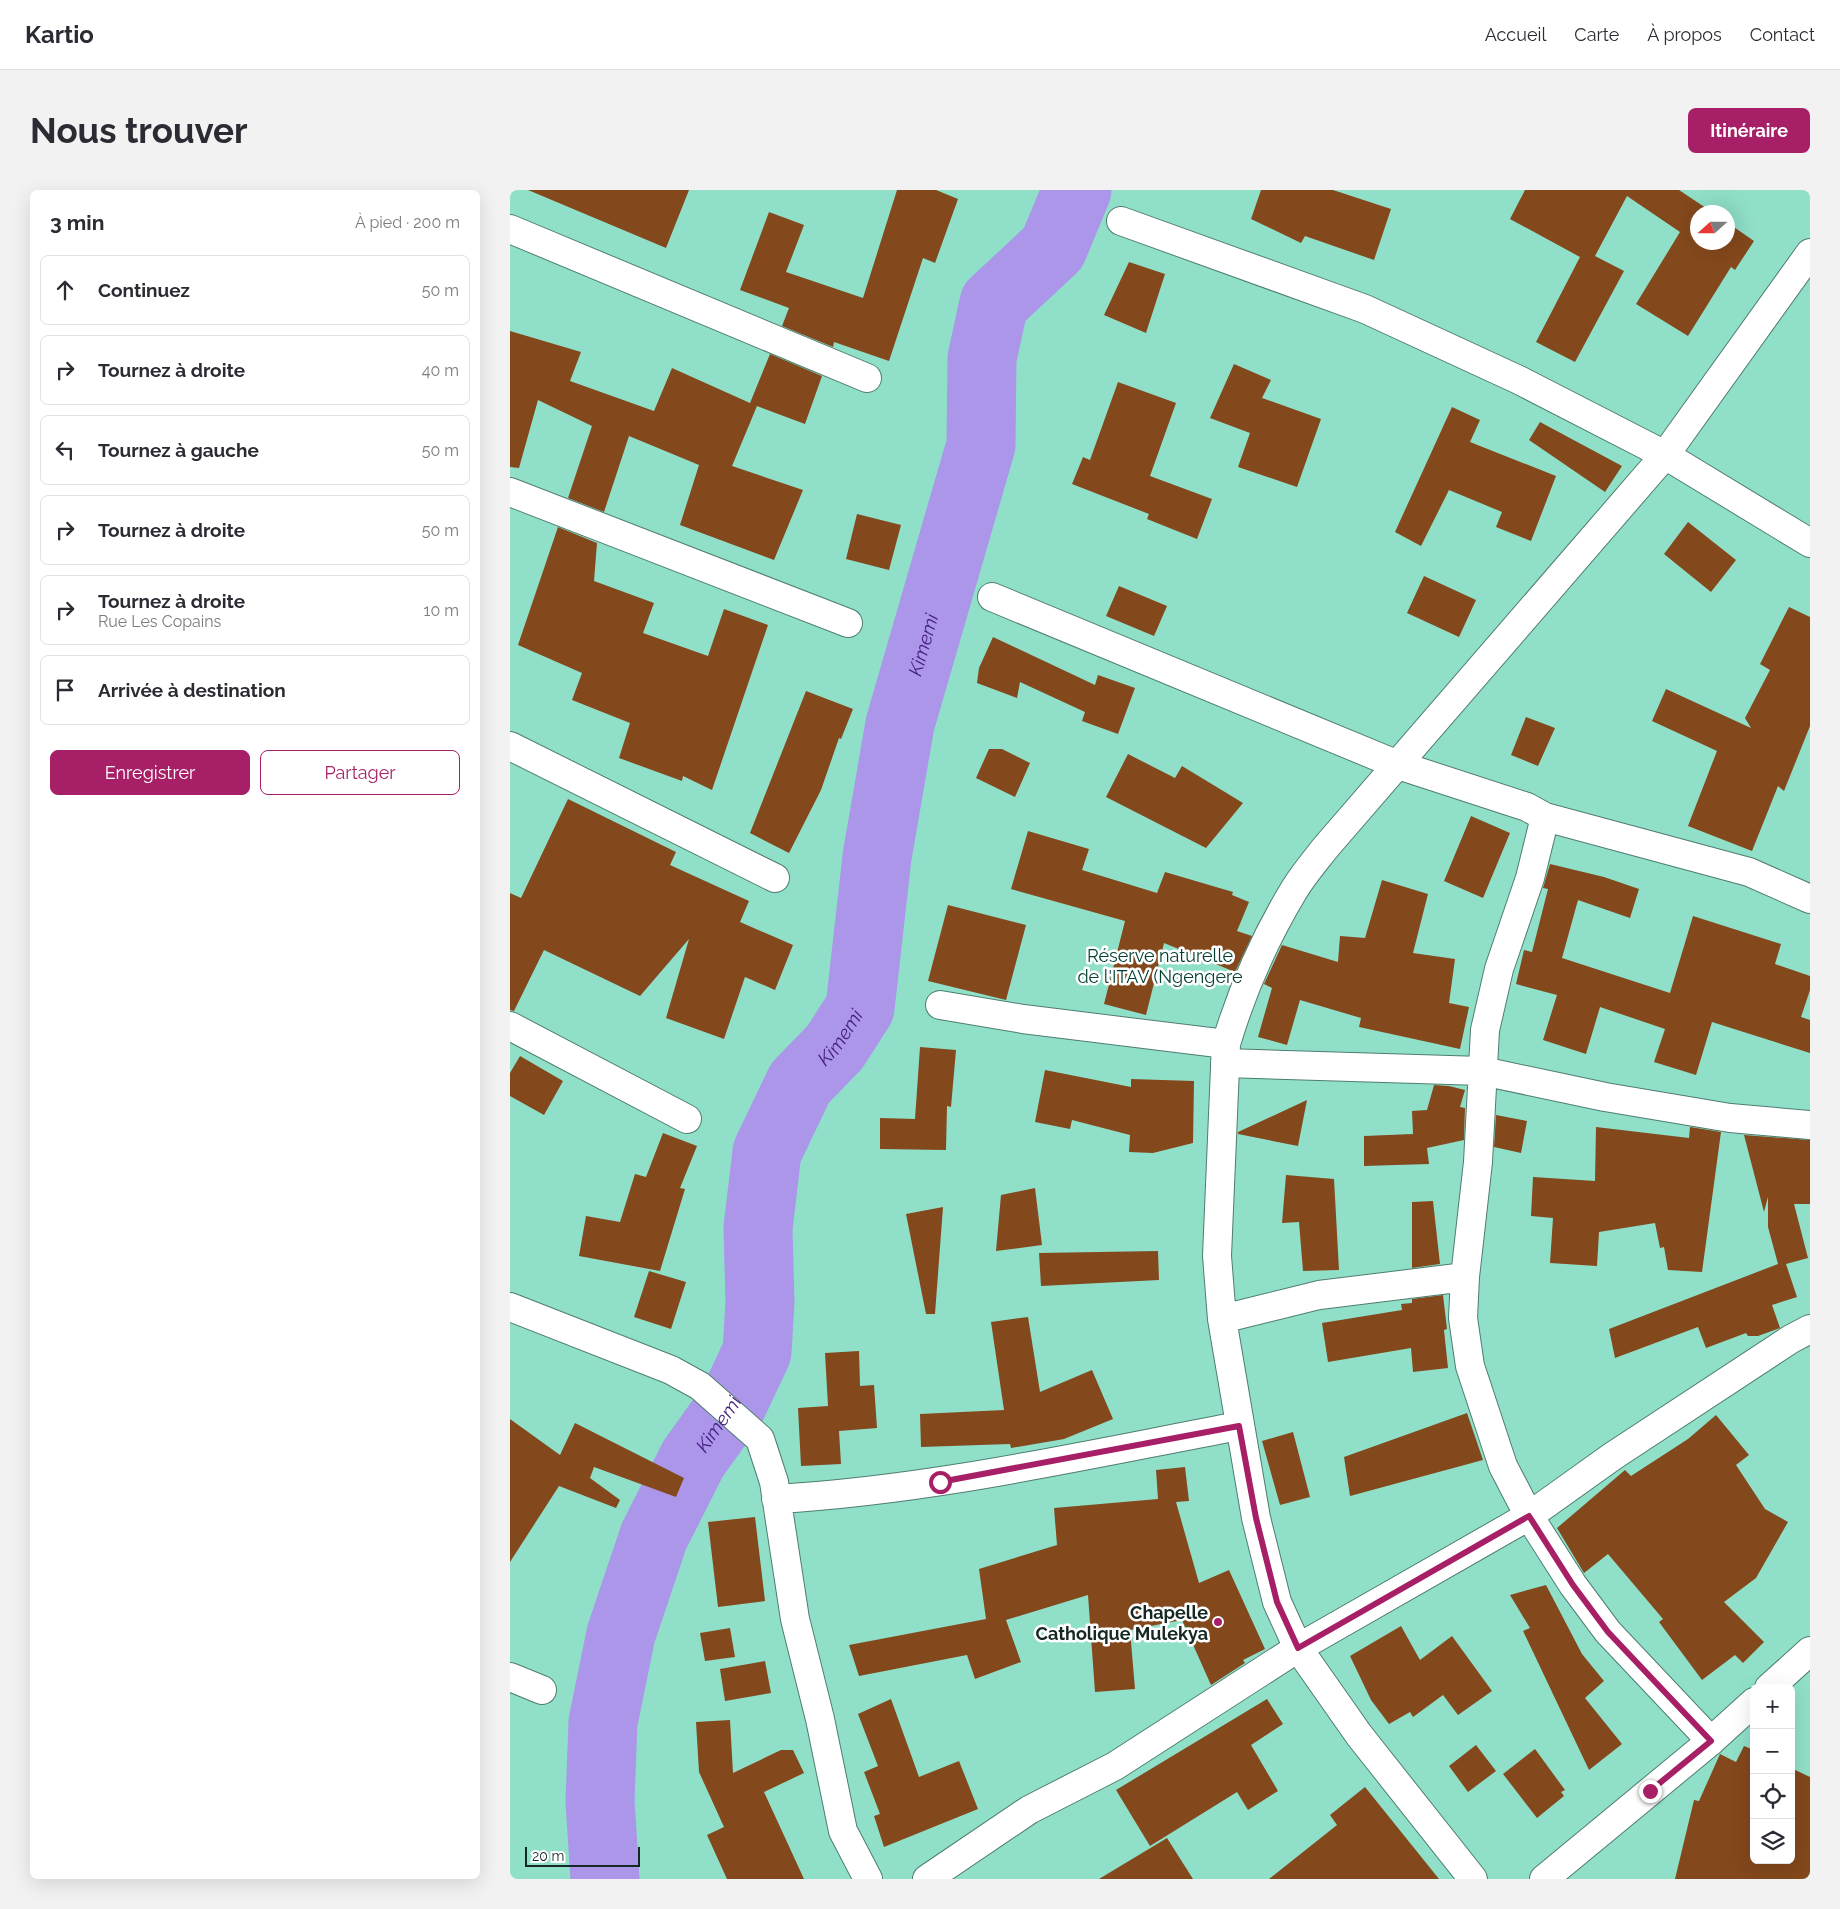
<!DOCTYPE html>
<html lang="fr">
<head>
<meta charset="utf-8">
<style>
  :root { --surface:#fff; --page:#f2f2f3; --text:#2b2b33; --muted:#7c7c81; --line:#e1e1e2; --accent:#a71f66 }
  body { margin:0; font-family:Raleway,sans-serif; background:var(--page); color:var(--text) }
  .controls { position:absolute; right:15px; bottom:15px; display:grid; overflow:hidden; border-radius:8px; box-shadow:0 5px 20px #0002 }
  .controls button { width:45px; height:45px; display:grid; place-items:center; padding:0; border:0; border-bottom:1px solid var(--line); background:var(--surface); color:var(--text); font:25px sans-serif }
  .compass { position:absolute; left:1180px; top:15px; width:45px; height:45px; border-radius:50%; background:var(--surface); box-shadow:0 5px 20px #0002; rotate:249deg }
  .scale { position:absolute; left:15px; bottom:12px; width:115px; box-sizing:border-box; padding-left:5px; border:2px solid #152823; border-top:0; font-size:14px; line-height:18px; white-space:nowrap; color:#152823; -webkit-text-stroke:4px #fff; paint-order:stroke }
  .stop { position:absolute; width:15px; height:15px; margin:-11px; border:4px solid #a71f66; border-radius:50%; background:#fff }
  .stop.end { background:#a71f66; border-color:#fff; box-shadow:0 1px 5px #0008 }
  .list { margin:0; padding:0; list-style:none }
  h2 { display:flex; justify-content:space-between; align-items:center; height:65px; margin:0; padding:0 20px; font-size:21px }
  h2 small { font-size:16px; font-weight:400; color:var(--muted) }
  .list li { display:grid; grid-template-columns:32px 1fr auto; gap:15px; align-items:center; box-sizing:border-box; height:70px; margin:0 10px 10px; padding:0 10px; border:1px solid var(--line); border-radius:8px }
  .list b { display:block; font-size:19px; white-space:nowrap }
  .list p { margin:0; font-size:16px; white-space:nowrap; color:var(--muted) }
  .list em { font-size:16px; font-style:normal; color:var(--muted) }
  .actions { display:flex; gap:10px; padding:15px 20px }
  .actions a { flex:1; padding:11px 0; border:1px solid var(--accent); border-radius:8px; text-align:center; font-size:18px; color:var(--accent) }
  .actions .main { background:var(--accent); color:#fff }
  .icon { flex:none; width:28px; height:28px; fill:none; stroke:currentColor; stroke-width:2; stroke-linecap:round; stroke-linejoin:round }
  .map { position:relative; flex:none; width:1300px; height:1689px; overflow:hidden; border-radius:8px }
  header { display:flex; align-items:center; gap:30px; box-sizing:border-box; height:70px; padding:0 25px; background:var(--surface); border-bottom:1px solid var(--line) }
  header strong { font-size:24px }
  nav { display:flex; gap:28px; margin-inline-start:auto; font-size:18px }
  .intro { display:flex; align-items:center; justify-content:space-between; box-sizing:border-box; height:120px; padding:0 30px }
  h1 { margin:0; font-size:35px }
  .button { padding:12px 22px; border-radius:8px; background:var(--accent); color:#fff; font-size:18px; font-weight:700 }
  main { display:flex; gap:30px; padding:0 30px }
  aside { flex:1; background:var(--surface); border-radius:8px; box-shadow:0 5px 20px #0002 }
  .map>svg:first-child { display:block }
</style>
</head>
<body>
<header>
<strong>Kartio</strong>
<nav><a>Accueil</a><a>Carte</a><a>À propos</a><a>Contact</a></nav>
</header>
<div class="intro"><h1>Nous trouver</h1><a class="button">Itinéraire</a></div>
<main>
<aside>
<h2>3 min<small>À pied · 200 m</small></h2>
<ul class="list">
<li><svg class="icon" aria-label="ahead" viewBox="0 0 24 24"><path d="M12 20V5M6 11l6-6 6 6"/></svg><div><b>Continuez</b></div><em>50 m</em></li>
<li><svg class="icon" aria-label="right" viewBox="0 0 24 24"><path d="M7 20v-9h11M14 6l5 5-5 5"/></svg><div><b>Tournez à droite</b></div><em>40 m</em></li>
<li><svg class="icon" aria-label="left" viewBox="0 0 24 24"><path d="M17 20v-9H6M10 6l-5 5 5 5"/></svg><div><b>Tournez à gauche</b></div><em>50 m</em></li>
<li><svg class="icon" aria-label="right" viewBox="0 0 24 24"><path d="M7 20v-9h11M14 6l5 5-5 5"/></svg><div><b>Tournez à droite</b></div><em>50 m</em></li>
<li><svg class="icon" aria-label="right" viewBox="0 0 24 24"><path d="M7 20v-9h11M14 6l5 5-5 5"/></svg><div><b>Tournez à droite</b><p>Rue Les Copains</p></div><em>10 m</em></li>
<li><svg class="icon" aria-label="arrive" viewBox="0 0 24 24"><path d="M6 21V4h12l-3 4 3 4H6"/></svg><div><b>Arrivée à destination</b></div></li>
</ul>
<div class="actions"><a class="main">Enregistrer</a><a>Partager</a></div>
</aside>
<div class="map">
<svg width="1300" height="1689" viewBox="0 0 1300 1689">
  <rect width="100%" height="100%" fill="#bff1e2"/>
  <path fill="#90e0c9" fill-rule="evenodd" d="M0 0H1300V1689H0ZM1188 22H1218V52H1188ZM1244 1498H1281V1670H1244Z"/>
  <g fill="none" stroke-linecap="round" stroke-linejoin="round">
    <path stroke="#ab96ea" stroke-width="69" id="s1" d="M95 1689 90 1611 93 1532 111 1444 144 1346 183 1269 223 1213 247 1162 250 1112 248 1038 257 962 290 893 325 857 350 818 367 667 390 534 471 255 472 168 484 113 543 58 567 0"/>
  </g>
  <path fill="#83481c" d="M18 0H179L156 58Z
    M387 0H426L448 9 425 73 413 68 379 171 324 152 323 157 272 136 279 118 230 100 259 22 294 35 276 82 353 108Z
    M751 0H823L881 19 864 70 795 46 791 53 741 29Z
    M1015 0H1169L1202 22H1188V52H1218V33L1244 51 1225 80 1221 77 1178 146 1126 114 1170 42 1117 6 1085 66 1114 81 1065 172 1026 152 1070 67 1000 29Z
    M619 72 655 84 636 143 594 125Z
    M0 141 71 162 60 191 144 221 162 178 240 213 260 164 312 186 295 234 247 216 222 276 293 300 264 370 170 335 189 275 119 246 94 322 58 308 82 236 28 210 9 278 0 277Z
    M724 174 761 190 752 208 811 229 787 297 728 277 740 243 700 228Z
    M608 192 666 213 640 286 702 309 687 349 637 329 639 324 562 294 573 267 580 270Z
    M942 217 970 230 960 252 1046 286 1021 351 986 337 992 322 939 300 911 356 885 342Z
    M1030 232 1112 276 1095 302 1019 250Z
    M347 324 391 335 379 380 336 369Z
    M1178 332 1226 370 1201 402 1154 364Z
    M48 337 87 353 84 391 144 413 133 443 198 466 214 419 258 435 202 600 173 586 172 591 109 568 120 533 62 510 72 483 8 455Z
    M914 386 966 410 949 447 897 423Z
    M609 396 657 416 644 446 596 426Z
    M1279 417 1300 427V536L1274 601 1268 596 1242 661 1178 636 1207 561 1142 531 1156 499 1241 538 1235 528 1260 480 1250 474Z
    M483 447 585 495 588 485 625 498 608 544 572 531 575 522 510 492 507 508 467 493 469 478Z
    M296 501 343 519 331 549 329 548 311 600 279 663 240 643Z
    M1016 527 1045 538 1028 576 1001 565Z
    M479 559H492L520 573 505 607 466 588Z
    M618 564 665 588 672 576 733 613 696 658 596 607Z
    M58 609 166 662 160 675 239 711 230 732 283 755 265 800 235 787 214 849 156 828 179 749 130 806 34 760 4 821 0 820V703L11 708Z
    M961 626 1000 643 973 708 934 691Z
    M518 641 579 659 572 680 647 703 655 682 723 702 722 705 739 712 727 741 742 746 725 782 654 753 636 825 594 814 615 731 501 699Z
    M1040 674 1094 687 1129 699 1120 728 1068 710 1052 768 1160 803 1183 726 1271 754 1265 774 1300 786V800L1291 827 1300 830V863L1202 832 1186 885 1144 872 1155 839 1090 817 1076 864 1033 850 1047 805 1006 794 1014 760 1022 762 1038 699 1033 698Z
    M872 690 918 704 903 763 945 769 939 813 959 817 950 859 849 837 851 828 790 810 777 855 748 847 762 798 754 794 772 755 828 772 830 746 855 748Z
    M438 715 516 735 496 810 418 791Z
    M410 857 446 860 441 917 437 916 436 960 370 959V928L405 929Z
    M10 866 53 891 34 925 0 906V883Z
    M535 880 621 897V889L684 891 683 953 643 963 619 962 620 945 562 930 560 939 525 932Z
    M924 895 939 896 955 900 950 917 955 918 954 950 917 958 919 974 854 976V946L903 944 902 921 917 920Z
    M797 910 788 956 728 944V942Z
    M986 925 1017 931 1011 963 984 957Z
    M1086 937 1179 948 1180 937 1211 942 1192 1082 1158 1080 1154 1057 1150 1058 1145 1033 1089 1042 1087 1076 1040 1073 1043 1028 1021 1026 1023 987 1085 991Z
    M153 943 187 956 170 998 175 999 150 1081 69 1066 76 1026 110 1032 125 984 136 987Z
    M1234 945 1300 950V1014H1284L1298 1068 1276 1074 1287 1107 1262 1115 1270 1138 1248 1146H1238L1236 1143 1196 1158 1188 1137 1105 1168 1099 1139 1268 1074 1258 1037V1007L1254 1022Z
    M776 985 824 989 829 1080 793 1081 789 1032 772 1033Z
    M525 998 532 1055 486 1061 491 1005Z
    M923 1011 930 1074 902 1078V1012Z
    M433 1017 425 1124H416L396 1024Z
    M648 1061 649 1090 531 1096 529 1063Z
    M139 1081 176 1092 161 1139 124 1127Z
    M933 1105 937 1139 934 1140 938 1178 903 1182 901 1158 818 1172 812 1133 892 1120 891 1114 902 1113V1109Z
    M518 1127 530 1202 582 1180 603 1229 554 1249 501 1258 500 1254 411 1257 410 1224 494 1220 481 1132Z
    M349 1161 350 1196 364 1195 367 1238 329 1241 331 1274 291 1276 288 1218 318 1216 315 1163Z
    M957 1223 973 1270 840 1306 834 1267Z
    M1206 1225 1239 1265 1226 1275 1255 1319 1278 1332 1246 1388 1214 1412 1254 1452 1233 1473 1225 1465 1192 1490 1149 1432 1153 1429 1098 1364 1074 1383 1047 1338 1115 1280 1121 1286 1178 1249Z
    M0 1229 50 1265 65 1233 174 1288 166 1307 84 1277 80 1288 110 1310 106 1318 49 1296 0 1372Z
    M783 1242 800 1307 770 1315 752 1251Z
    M675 1277 679 1311 666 1312 689 1393 719 1380 755 1459 733 1470 735 1473 701 1495 672 1430 620 1440 625 1499 585 1502 578 1405 496 1430 511 1472 465 1489 457 1465 349 1486 339 1455 476 1429 469 1379 547 1355 544 1318 648 1309 646 1280Z
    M245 1327 255 1411 208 1417 198 1332Z
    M1036 1395 1072 1464 1094 1491 1075 1508 1112 1554 1079 1580 1013 1441 1020 1438 1000 1405Z
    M891 1436 910 1470 942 1446 982 1501 948 1525 933 1505 903 1527 900 1522 879 1534 861 1510 840 1466Z
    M220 1438 225 1467 195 1471 190 1443Z
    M255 1471 261 1503 215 1511 210 1479Z
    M381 1509 409 1587 449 1571 468 1619 374 1657 364 1626 370 1624 354 1582 368 1576 348 1524Z
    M757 1509 773 1534 741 1555 768 1601 738 1620 727 1602 640 1656 606 1600Z
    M220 1530 223 1583 271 1560H283L294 1583 254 1602 294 1689H217L197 1645 214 1637 189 1582 186 1532Z
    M966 1555 986 1581 958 1602 939 1576Z
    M1234 1556 1244 1560V1670H1281V1578L1300 1587V1689H1165L1184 1610 1189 1611 1210 1564 1226 1572Z
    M1025 1559 1055 1600 1051 1602 1054 1606 1027 1628 993 1584Z
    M855 1597 929 1689H759L827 1635 820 1625Z
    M657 1648 683 1689H589Z"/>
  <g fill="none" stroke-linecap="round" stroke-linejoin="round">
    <g stroke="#4f7d70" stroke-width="30">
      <path id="street" d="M611 31 855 119 1009 190 1155 265 1300 353
        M0 39 357 188
        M0 302 338 433
        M482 407 888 575 1017 617 1035 627 1239 682 1300 709
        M0 556 265 688
        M1035 627 1020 688 989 779 975 840 968 972 955 1087 953 1128 960 1176 993 1276 1019 1326 1063 1395 1098 1442 1201 1551
        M430 815 513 829 716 854
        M0 836 177 929
        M715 873 972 881 1095 907 1220 928 1300 935
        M0 1117 161 1180 190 1196 250 1249 264 1292 285 1429 310 1529 333 1641 358 1689
        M712 1129 809 1105 955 1087
        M266 1309C422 1300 575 1265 729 1236
        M0 1487 32 1500
        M417 1689 519 1620 605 1576 788 1458 1019 1326 1103 1266 1281 1149 1300 1139
        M963 1689 849 1545 788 1458 767 1412 746 1328 712 1129 707 1066 716 854C732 800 755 748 784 700 793 685 805 671 816 657L1155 265 1300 63"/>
    </g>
    <g stroke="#4f7d70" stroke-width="30">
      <path id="secondary" d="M1259 1498 1300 1461
        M1034 1689 1201 1551 1244 1512"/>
    </g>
    <use href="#street" stroke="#fff" stroke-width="28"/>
    <use href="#secondary" stroke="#fff" stroke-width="28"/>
  </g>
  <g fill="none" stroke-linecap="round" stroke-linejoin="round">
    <path stroke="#a71f66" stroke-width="6" d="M430 1292 729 1236 746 1328 767 1412 788 1458 1019 1326 1063 1395 1098 1442 1201 1551 1140 1601"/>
  </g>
  <circle fill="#a71f66" stroke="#fff" stroke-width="2" cx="708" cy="1432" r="5"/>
  <g text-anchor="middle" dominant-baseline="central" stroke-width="5" stroke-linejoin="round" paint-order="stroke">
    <g font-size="18" fill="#033f33" stroke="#fff">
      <text x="650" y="765">Réserve naturelle<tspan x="650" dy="21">de l'ITAV (Ngengere</tspan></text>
    </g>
    <g font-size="18" font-weight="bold" fill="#152823" stroke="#fff" text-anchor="end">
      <text x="698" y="1422">Chapelle<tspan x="698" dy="21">Catholique Mulekya</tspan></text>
    </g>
    <g font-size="19" font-style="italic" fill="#431d7f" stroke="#fff">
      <text stroke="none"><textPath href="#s1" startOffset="1305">Kimemi</textPath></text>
      <text stroke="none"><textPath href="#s1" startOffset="900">Kimemi</textPath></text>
      <text stroke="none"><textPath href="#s1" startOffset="480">Kimemi</textPath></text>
    </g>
  </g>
</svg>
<div class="controls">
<button>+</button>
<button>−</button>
<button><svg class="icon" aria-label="locate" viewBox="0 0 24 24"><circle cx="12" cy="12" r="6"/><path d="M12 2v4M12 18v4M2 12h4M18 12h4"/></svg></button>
<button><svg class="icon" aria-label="layers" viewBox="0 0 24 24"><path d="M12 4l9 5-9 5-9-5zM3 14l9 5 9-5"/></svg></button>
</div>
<svg class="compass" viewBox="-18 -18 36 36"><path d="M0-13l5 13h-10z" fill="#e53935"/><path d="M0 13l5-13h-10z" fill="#7c7c81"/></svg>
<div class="scale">20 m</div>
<div class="stop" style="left:430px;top:1292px"></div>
<div class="stop end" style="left:1140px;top:1601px"></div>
</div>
</main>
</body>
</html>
